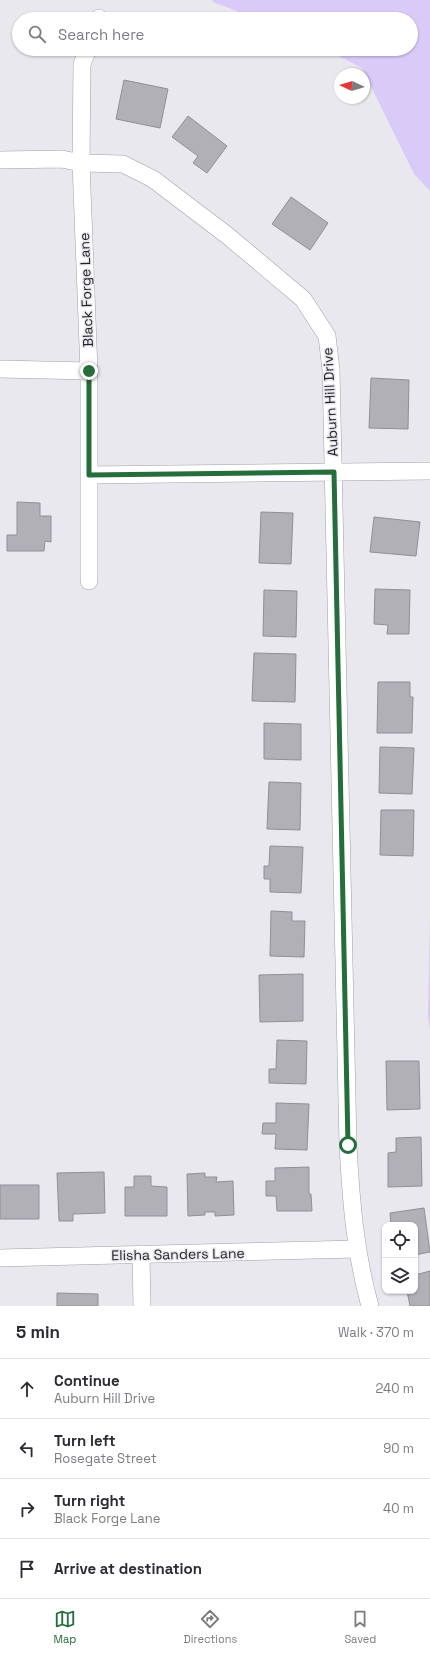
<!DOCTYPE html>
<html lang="en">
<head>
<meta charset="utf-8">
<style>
  :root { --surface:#fff; --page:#f7f7f7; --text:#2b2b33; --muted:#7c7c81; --line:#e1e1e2; --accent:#256d3b }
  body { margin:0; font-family:"Space Grotesk",sans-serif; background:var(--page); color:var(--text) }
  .controls { position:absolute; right:12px; bottom:12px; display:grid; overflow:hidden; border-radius:8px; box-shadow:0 1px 3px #0004 }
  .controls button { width:36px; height:36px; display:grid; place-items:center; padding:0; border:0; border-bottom:1px solid var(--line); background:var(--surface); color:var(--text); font:20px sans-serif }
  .compass { position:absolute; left:334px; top:68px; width:36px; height:36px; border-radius:50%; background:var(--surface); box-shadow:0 1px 3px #0004; rotate:274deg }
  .stop { position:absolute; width:12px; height:12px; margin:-9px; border:3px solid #256d3b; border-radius:50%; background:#fff }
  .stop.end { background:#256d3b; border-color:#fff; box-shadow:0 1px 4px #0008 }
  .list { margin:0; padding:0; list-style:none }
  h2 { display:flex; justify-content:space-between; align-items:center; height:52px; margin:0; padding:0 16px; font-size:17px }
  h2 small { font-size:13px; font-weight:400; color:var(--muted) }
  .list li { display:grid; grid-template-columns:26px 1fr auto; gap:12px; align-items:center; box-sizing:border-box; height:60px; padding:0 16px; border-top:1px solid var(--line) }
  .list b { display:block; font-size:15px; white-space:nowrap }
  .list p { margin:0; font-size:13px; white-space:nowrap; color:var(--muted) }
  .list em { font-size:13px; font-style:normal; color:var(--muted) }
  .icon { flex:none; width:22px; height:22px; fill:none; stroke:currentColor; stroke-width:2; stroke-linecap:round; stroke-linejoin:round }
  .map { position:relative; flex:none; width:430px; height:1306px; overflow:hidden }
  .search { position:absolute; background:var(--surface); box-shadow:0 1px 3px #0004; left:12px; right:12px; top:12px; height:44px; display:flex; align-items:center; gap:10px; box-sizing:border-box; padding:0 14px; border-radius:22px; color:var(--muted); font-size:15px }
  .sheet { height:292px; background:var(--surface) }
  nav { display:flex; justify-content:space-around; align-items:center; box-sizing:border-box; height:56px; border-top:1px solid var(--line); background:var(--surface); font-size:11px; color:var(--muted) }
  nav a { display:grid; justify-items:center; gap:2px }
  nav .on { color:var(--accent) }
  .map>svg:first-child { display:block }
</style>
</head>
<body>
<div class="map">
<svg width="430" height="1306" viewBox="0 0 430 1306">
  <rect width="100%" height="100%" fill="#eae8ef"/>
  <path fill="#d9caf8" d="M212 0H430V191L414 174 362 68 325 49H411V19H257L213 2Z
    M430 913V1031L428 1016Z"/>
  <path fill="#b2b0b7" stroke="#918f96" d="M124 80 168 89 160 128 116 119Z
    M188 116 227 146 207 173 193 163 198 156 172 137Z
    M291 197 328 223 310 250 272 224Z
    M371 378 409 380 408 429 369 428Z
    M17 502 40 503V516H51V542L45 541 44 551H7V535H17Z
    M261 512 293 513 291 564 259 563Z
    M374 517 420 522 416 556 370 552Z
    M375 589 410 590 409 634H387L388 625 374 624Z
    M264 590 297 591 296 637 263 636Z
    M254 653 296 654 295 702 252 701Z
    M378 682H410V697H413L412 733H377Z
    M264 723 301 724V760L264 759Z
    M380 747 414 748 412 794 379 793Z
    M269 782 301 783 300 830 267 829Z
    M381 810H414L413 856 380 855Z
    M270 846 303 847 301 893 270 892V879H264V866H269Z
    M271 911 292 912V921H305L304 957 270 956Z
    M303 974V1021L260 1022 259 975Z
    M277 1040 307 1041 306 1084 269 1083V1069H276Z
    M386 1061H419L420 1109 387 1110Z
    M276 1103 309 1104 307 1150 275 1149 276 1134H262L263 1123H276Z
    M421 1137 422 1186 388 1187V1153L396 1152V1138Z
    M309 1167V1194H311L312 1211H277L276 1196H266V1181H275V1168Z
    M104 1172 105 1213 73 1214V1221H59L57 1173Z
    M205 1173V1177H217L216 1182 233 1181 234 1215 215 1216V1212H205V1215L188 1216 187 1174Z
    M134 1176H151V1186L167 1187V1216H125V1187H134Z
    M0 1185H39V1219H0Z
    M424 1208 430 1252 415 1255V1225H391L390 1213Z
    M430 1271V1306H410L407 1291H415V1275Z
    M57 1293 98 1294V1306H57Z"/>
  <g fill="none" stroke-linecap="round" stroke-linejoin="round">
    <g stroke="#a19fa6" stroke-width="18">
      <path id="minor" d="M98 19 99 18
        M88 49 82 64 81 163 89 371V581
        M0 160 62 159 81 163 123 164 153 179 228 236 303 299 327 336 331 370 348 1145C351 1201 355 1252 370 1306
        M0 369 89 371
        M89 475 430 471
        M141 1254 142 1306
        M0 1258 356 1249"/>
    </g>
    <use href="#minor" stroke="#fff" stroke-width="17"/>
  </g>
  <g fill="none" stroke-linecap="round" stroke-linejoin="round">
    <path stroke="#256d3b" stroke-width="5" d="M89 371V475L334 472 348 1145"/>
  </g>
  <g text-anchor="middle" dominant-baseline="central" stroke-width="3" stroke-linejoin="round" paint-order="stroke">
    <g font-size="14" fill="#1f1e21" stroke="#eae8ef">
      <text transform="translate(86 290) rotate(-92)">Black Forge Lane</text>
      <text transform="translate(330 402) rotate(-93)">Auburn Hill Drive</text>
      <text transform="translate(178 1254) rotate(-1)">Elisha Sanders Lane</text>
    </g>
  </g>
</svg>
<div class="controls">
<button><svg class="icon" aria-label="locate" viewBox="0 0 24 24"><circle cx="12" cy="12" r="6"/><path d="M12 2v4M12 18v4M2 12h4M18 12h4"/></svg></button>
<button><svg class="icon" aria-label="layers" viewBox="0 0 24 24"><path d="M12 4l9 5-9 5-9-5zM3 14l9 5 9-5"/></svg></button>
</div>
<svg class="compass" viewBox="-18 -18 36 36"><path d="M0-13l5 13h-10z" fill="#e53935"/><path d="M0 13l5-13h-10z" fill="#7c7c81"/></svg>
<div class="stop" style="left:348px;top:1145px"></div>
<div class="stop end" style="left:89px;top:371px"></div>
<div class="search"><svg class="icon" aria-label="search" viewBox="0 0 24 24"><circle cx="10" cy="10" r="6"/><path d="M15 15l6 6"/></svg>Search here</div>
</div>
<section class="sheet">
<h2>5 min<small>Walk · 370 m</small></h2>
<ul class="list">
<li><svg class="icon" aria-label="ahead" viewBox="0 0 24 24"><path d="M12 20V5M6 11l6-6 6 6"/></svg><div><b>Continue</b><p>Auburn Hill Drive</p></div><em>240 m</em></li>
<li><svg class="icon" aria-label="left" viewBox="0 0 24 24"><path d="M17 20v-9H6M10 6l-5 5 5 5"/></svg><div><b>Turn left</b><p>Rosegate Street</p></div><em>90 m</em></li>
<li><svg class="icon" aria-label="right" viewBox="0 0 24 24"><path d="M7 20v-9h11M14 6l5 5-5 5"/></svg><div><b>Turn right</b><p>Black Forge Lane</p></div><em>40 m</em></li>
<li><svg class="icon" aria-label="arrive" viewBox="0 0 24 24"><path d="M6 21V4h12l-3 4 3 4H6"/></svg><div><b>Arrive at destination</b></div></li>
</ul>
</section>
<nav>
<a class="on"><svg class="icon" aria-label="map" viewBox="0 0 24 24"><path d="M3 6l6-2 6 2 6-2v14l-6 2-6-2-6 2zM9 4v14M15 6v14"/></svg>Map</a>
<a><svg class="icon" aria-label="directions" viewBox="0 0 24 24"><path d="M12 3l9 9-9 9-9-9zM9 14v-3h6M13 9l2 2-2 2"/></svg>Directions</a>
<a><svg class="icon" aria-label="saved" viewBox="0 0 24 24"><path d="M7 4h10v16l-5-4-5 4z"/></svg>Saved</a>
</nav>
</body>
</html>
